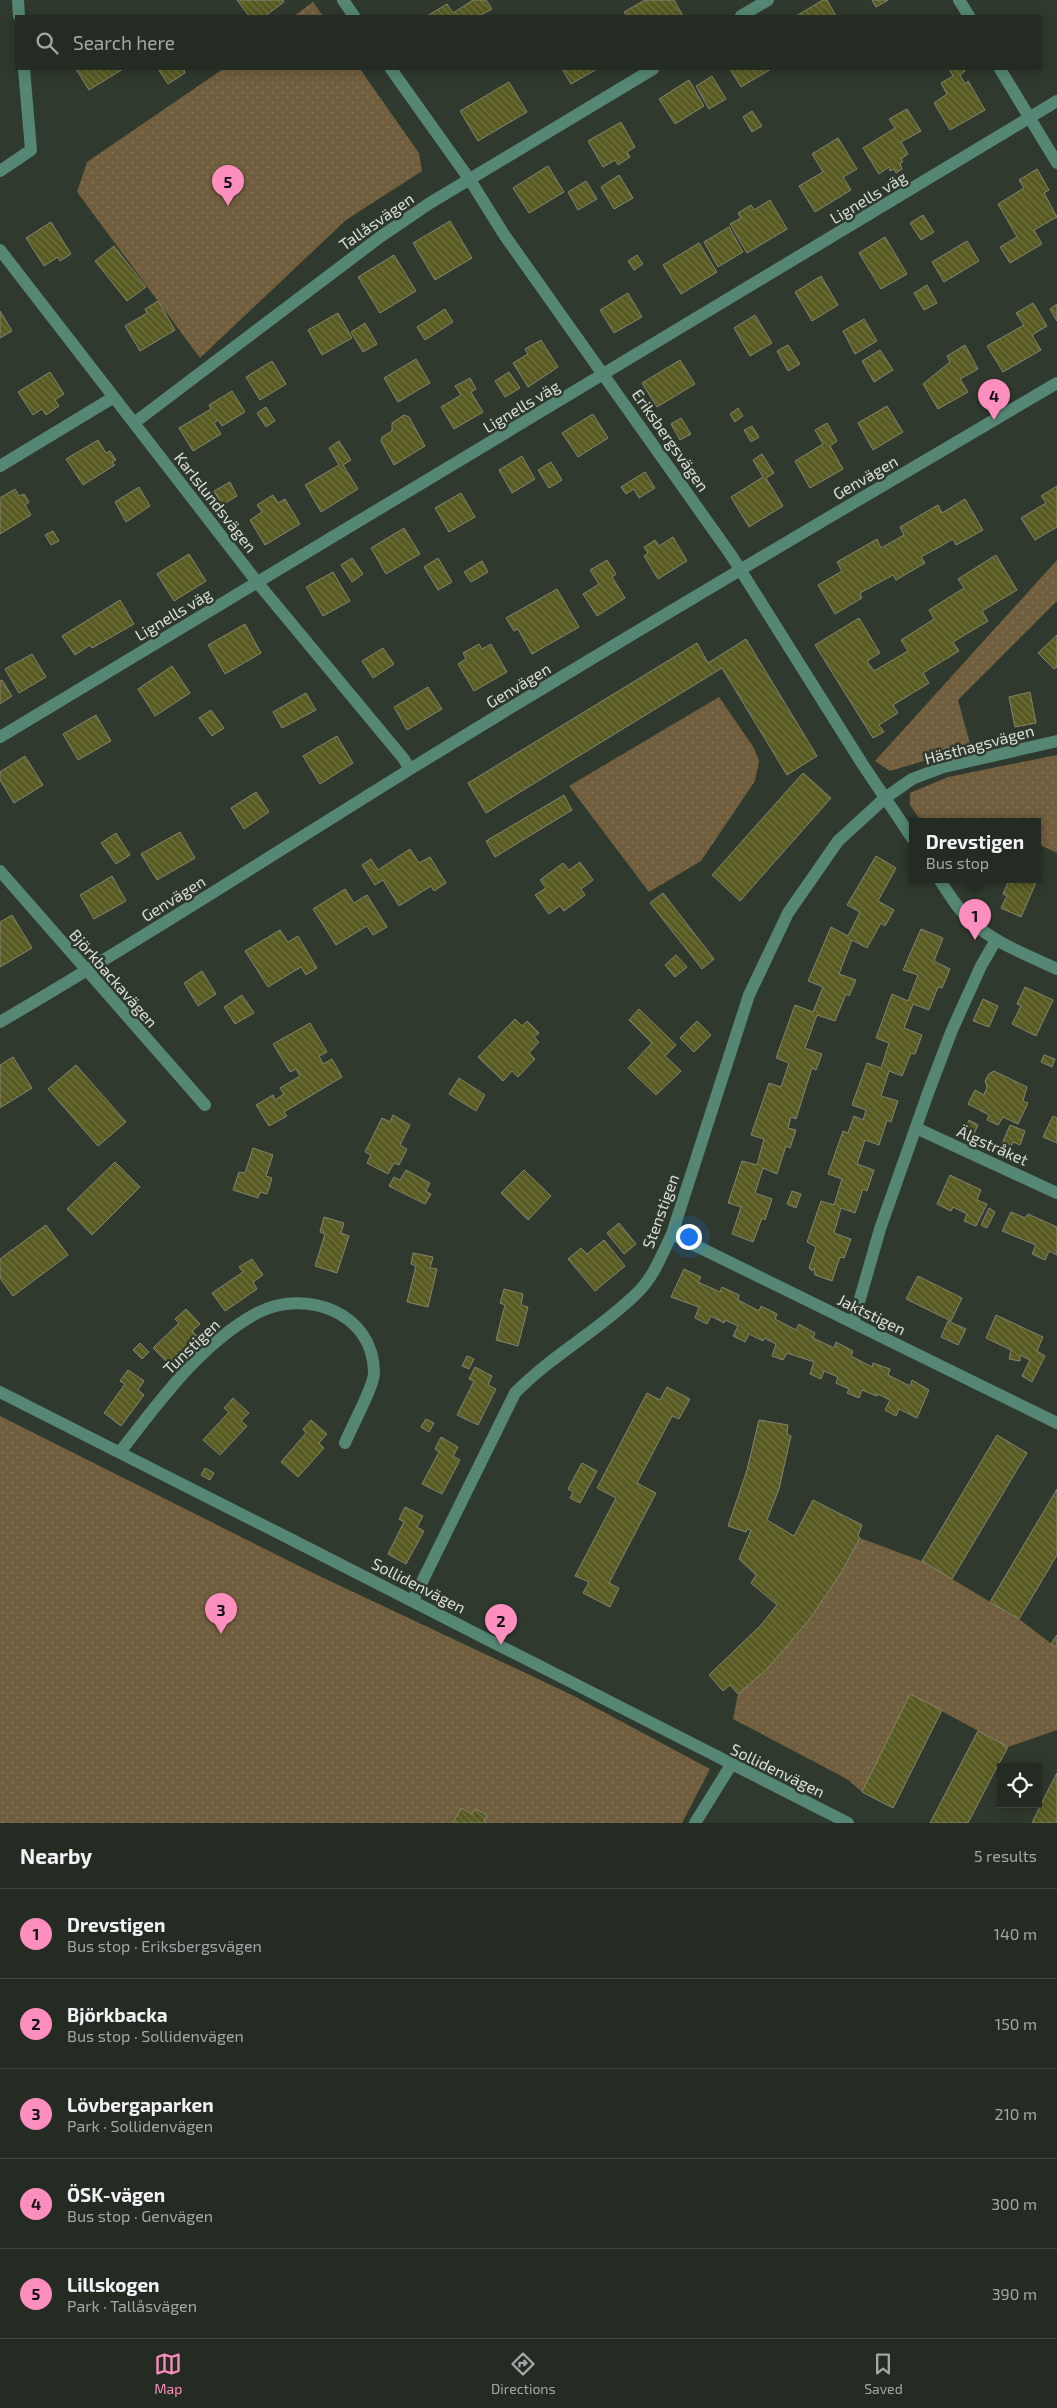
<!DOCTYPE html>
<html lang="en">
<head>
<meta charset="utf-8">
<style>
  :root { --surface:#242b22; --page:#2c332a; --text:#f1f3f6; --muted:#a3a7a5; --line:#414740; --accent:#fe8ebe }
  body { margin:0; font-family:"Exo 2",sans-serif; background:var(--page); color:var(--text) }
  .controls { position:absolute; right:15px; bottom:15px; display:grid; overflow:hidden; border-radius:0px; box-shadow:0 2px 12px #0003 }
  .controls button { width:45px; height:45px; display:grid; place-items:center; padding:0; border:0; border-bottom:1px solid var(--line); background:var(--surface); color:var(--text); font:25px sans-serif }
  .you { position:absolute; left:688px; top:1236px; width:18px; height:18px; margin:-12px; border:4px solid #fff; border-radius:50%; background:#1a73e8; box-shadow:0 0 0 8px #1a73e833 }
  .badge { display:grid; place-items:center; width:32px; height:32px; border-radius:50%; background:var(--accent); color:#111; font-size:16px; font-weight:700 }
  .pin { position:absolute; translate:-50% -41px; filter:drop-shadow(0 1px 2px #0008) }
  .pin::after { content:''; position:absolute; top:26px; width:18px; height:15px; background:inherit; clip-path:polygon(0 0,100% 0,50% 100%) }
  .popup { position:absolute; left:909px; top:818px; width:132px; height:65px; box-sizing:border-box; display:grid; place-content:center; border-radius:0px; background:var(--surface); filter:drop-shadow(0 1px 4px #0005); font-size:16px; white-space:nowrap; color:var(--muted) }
  .popup b { font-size:19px; color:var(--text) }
  .popup::after { content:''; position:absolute; left:50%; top:100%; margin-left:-10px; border:10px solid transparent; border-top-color:var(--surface) }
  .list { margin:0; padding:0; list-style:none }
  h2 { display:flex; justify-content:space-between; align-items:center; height:65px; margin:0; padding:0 20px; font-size:21px }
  h2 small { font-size:16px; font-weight:400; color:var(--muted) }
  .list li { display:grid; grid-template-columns:32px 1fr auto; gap:15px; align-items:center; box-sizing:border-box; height:90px; padding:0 20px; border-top:1px solid var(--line) }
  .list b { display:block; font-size:19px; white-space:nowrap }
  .list p { margin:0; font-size:16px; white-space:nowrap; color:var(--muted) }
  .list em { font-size:16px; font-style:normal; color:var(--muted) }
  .icon { flex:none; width:28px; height:28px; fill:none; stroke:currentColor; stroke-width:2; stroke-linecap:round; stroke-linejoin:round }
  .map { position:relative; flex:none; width:1057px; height:1823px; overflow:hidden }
  .search { position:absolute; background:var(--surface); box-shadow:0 2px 12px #0003; left:15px; right:15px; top:15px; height:55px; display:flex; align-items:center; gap:12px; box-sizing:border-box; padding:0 18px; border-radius:0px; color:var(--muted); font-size:19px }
  .sheet { height:515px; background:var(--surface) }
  nav { display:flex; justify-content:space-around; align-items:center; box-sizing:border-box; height:70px; border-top:1px solid var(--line); background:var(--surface); font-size:14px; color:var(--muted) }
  nav a { display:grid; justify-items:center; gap:2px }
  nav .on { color:var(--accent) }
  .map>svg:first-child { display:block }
</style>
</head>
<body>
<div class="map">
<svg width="1057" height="1823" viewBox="0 0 1057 1823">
  <defs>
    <pattern id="grass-dots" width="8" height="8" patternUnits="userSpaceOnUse" patternTransform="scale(1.25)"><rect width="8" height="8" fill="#705e3e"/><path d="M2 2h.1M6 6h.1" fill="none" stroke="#847559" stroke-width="1.8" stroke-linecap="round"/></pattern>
    <pattern id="building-back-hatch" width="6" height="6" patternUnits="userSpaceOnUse" patternTransform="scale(1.25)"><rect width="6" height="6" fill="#585a22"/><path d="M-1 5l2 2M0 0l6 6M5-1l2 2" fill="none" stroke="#6f7141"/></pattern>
  </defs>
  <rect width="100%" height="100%" fill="#30392d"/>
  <path fill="url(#grass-dots)" d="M313 2 323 16H294Z
    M223 69H360L419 153 422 171 346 220 200 358 77 192 87 162Z
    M1057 560V601L958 700 971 747 890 771 875 761Z
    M719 697 754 748 759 761 755 781 701 861 649 892 569 786Z
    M1057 755V853L1038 844V821H921L910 805V793L948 777Z
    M0 1416 313 1573 572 1695 710 1769 682 1823H0Z
    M860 1538 922 1561 1019 1619 1057 1648V1730L1008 1747 910 1694 862 1792 847 1779 733 1719 738 1694 767 1669 809 1620 841 1573Z"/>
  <path fill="url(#building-back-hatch)" stroke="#838473" d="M237 0H283L284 2 265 16H249Z
    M486 0 492 9 479 16H427L447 4 453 13 473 0Z
    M645 0H674L683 16H627L624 12Z
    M823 0H827L836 16H796Z
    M872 0H888L876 7Z
    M76 69H123L89 90Z
    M158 69H184L185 73 168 84Z
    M562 69H597L571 84Z
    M730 69H771L741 87Z
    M949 69H964L965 71 960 75 965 84 968 81 985 110 950 130 934 103 947 94 941 83 953 76Z
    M712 76 726 99 709 109 696 86Z
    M689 80 704 106 675 124 659 99Z
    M509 82 527 112 478 141 460 111Z
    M907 109 921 131 901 142 908 154 901 159 903 162 900 163 902 169 896 173 894 169 890 171 889 167 879 174 863 148 895 128 889 119Z
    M752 111 762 126 752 132 743 117Z
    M621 122 635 147 627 152 630 157 618 165 615 160 603 167 588 141Z
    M838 138 857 169 843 177 851 190 815 212 799 186 823 172 812 154Z
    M548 166 564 192 529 213 513 188Z
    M1037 169 1049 190 1044 193 1057 217 1034 230 1042 244 1010 263 1000 247 1017 237 998 204 1024 188 1019 180Z
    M619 175 633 198 614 209 601 187Z
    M586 181 597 199 578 210 568 192Z
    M770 200 787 229 747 253 730 224 741 218 738 213 751 205 754 210Z
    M923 215 934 232 921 240 910 223Z
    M450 221 472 258 435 280 413 243Z
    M51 222 71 254 60 261 58 257 44 266 26 238Z
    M729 227 743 252 718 267 704 242Z
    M885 237 907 274 881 289 859 253Z
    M967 241 979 261 944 282 932 262Z
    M699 243 717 272 681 294 663 265Z
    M114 246 146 287 127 301 95 261Z
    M394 255 416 291 380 313 358 277Z
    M637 255 643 264 634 270 628 261Z
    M821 276 838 305 812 321 795 292Z
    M927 285 937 303 924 310 914 293Z
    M628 293 642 317 614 333 600 310Z
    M158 301 175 330 140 351 125 326 147 313 145 309Z
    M1033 303 1047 326 1032 335 1041 350 1003 372 987 346 1024 325 1016 313Z
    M1057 304V321L1050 309Z
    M445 309 453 322 425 340 417 327Z
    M0 311 12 331 0 338Z
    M338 313 352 338 322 355 308 330Z
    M755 315 772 343 750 356 734 328Z
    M864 319 877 341 855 354 843 331Z
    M365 323 377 344 363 352 351 332Z
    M541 340 558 367 528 387 513 363 528 354 525 349Z
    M788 345 800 364 788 371 777 351Z
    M965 345 978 369 960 379 968 392 938 409 923 384 950 362 947 356Z
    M880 350 893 370 874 382 862 361Z
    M416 359 430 383 398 402 384 378Z
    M680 360 695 384 657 407 642 383Z
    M272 361 286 384 260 400 246 377Z
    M50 372 64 394 55 400 59 406 46 415 42 409 33 415 18 392Z
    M509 372 520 388 505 397 495 381Z
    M470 378 476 389 471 392 483 412 454 429 441 407 461 395 455 386Z
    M232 391 245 412 222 426 218 420 214 423 221 434 193 451 179 428 211 409 209 405Z
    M887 406 903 432 873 450 858 423Z
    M266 407 275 421 266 427 257 413Z
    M738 408 743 416 735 422 730 414Z
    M593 414 608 438 578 457 562 433Z
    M404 415 409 417 425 446 394 465 381 441 382 437 392 431V423Z
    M681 418 691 434 680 440 671 424Z
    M827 423 837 441 830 446 843 469 810 488 795 461 823 444 815 430Z
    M752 426 759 437 751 442 744 430Z
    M98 440 106 453 110 451 116 460 112 462 115 465 83 485 66 459Z
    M339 441 351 460 343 465 358 489 321 512 305 485 339 465 329 448Z
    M762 454 774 473 766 478 783 506 749 527 731 497 763 477 753 460Z
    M522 456 535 479 512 493 499 470Z
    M551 462 562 480 549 488 538 470Z
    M645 472 655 488 639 498 634 489 626 494 621 487Z
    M230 482 237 496 222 505 214 491Z
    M1057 486V527L1035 540 1021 518 1046 503 1041 496Z
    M139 487 150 506 126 522 115 502Z
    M15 489 19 496 24 494 29 502 25 505 31 515 0 534V498Z
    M461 493 475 517 449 532 435 508Z
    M273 495 278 503 285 499 300 524 265 545 250 520 262 512 257 505Z
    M965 499 983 530 956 545 953 539 941 546 921 557 925 563 896 580 893 575 860 593 862 598 835 614 818 585 842 571 837 562 877 539 881 548 904 535 900 527 938 505 942 513Z
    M404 528 420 554 386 574 371 548Z
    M53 531 59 541 51 545 45 535Z
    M673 537 687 561 658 579 644 556 648 553 644 547 655 540 659 546Z
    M189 554 206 581 174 601 157 574Z
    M996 555 1017 590 982 611 988 621 953 642 959 651 923 673 929 683 893 705 898 713 879 725 884 732 873 738 815 645 859 618 880 653 867 661 874 671 908 651 901 640 934 619 929 610 964 588 958 579Z
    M352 558 363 574 352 582 341 565Z
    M438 558 452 582 438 590 424 567Z
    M607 560 616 574 612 577 625 598 597 616 583 594 599 584 590 570Z
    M482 561 488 572 471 582 464 572Z
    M333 572 350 601 323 616 306 587Z
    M557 589 579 627 532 654 518 629 514 631 506 618Z
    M120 600 134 624 92 648 90 645 75 655 62 636Z
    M245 624 261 653 225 674 208 645Z
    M1057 635V667L1054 669 1038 653Z
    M746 639 817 756 787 775 722 668 486 813 468 783 697 643 708 663Z
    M479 644 482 649 491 644 507 672 474 691 458 664 466 659 463 653Z
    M383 648 394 664 373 678 362 661Z
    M32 654 46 677 19 693 5 669Z
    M172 666 190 693 155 716 138 689Z
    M2 680 12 696 0 704V681Z
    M428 687 442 709 407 730 394 707Z
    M1030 692 1036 723 1015 727 1009 697Z
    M306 693 316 710 282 728 273 712Z
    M211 710 224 728 212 736 199 718Z
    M96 715 111 741 78 760 63 734Z
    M337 736 353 763 320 784 303 756Z
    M25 756 43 785 14 803 0 780V772Z
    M803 773 831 798 740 901 712 875Z
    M256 792 269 812 244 829 231 808Z
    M564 795 572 810 495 857 486 841Z
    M180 832 195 858 157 880 141 854Z
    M116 833 130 855 116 864 101 843Z
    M410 849 419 863 430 857 446 883 434 891 431 886 399 906 383 880 375 885 362 865 371 859 378 870Z
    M876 856 896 868 878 901 894 910 885 926 881 923 867 948 852 940 839 974 856 980 849 996 846 994 835 1021 817 1015 805 1048 822 1054 816 1070 812 1068 796 1119 791 1117 788 1128 796 1130 790 1148 786 1146 777 1174 763 1168 755 1193 772 1199 765 1220 762 1218 753 1242 732 1234 741 1207 728 1203 742 1161 757 1165 764 1139 751 1135 769 1083 781 1087 789 1063 776 1058 795 1005 813 1012 823 987 808 981 831 927 848 936 860 912 847 905Z
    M580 862 593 880 581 889 585 895 564 911 560 906 549 914 535 895 546 888 540 880 563 863 569 870Z
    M112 876 126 901 94 919 80 895Z
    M1038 878 1021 917 1001 908 1007 896 1003 894 1008 882 1012 884 1014 879Z
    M345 889 354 903 367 895 387 927 373 935 367 926 336 945 313 909Z
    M663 893 714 959 702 969 650 903Z
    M12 915 32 948 0 967V922Z
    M921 929 943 938 934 961 950 969 942 988 938 987 929 1010 913 1004 904 1028 922 1035 915 1054 911 1053 902 1076 889 1071 881 1096 898 1101 891 1122 887 1120 879 1145 865 1140 857 1164 874 1170 867 1191 863 1189 855 1213 841 1208 834 1233 851 1239 844 1258 840 1257 832 1281 815 1275 814 1268 812 1271 809 1268 816 1247 807 1242 821 1201 834 1205 842 1179 828 1174 843 1131 848 1133 854 1116 863 1120 866 1110 852 1105 867 1063 881 1068 889 1043 876 1038 892 994 908 1001 918 975 903 970Z
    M280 930 288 942 298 936 317 968 306 975 301 967 268 987 245 951Z
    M676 955 687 967 675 977 665 965Z
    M202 971 216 994 198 1006 184 983Z
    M1025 987 1053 1000 1036 1036 1012 1024 1021 1006 1017 1004Z
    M242 995 254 1013 235 1024 224 1007Z
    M983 999 998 1006 989 1027 973 1021Z
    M639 1009 676 1045 665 1056 681 1071 656 1095 628 1068 652 1043 629 1020Z
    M515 1019 522 1026 527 1021 539 1033 534 1037 539 1042 529 1053 535 1059 518 1077 512 1071 503 1081 478 1057Z
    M697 1021 711 1035 694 1052 680 1038Z
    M310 1023 327 1052 319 1056 323 1064 332 1059 342 1077 284 1112 287 1116 269 1126 256 1105 273 1095 275 1100 284 1094 280 1088 300 1076 296 1069 290 1072 273 1044Z
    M1044 1055 1055 1059 1052 1067 1041 1062Z
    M13 1057 32 1088 0 1108V1065Z
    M76 1065 126 1122 98 1146 48 1089Z
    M994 1071 1027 1087 1023 1101 1028 1103 1018 1124 1003 1117 998 1125 987 1120 989 1115 968 1104 975 1090 984 1095 987 1087 985 1081 989 1074Z
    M459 1078 485 1095 476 1111 449 1094Z
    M393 1115 410 1125 400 1145 407 1149 399 1165 394 1163 388 1174 367 1163 371 1155 365 1152 382 1118 390 1122Z
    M1053 1116 1057 1118V1143L1043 1137Z
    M969 1120 978 1125 972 1138 963 1134Z
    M1010 1125 1025 1131 1020 1145 1013 1142 1011 1147 1002 1144Z
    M253 1148 273 1155 266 1176 272 1178 267 1194 260 1192 258 1198 233 1190 239 1172 245 1173Z
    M115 1162 140 1187 92 1235 67 1209Z
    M406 1170 430 1183 426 1191 431 1194 425 1204 389 1186 394 1177 400 1180Z
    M524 1170 551 1196 528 1220 501 1193Z
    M950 1175 981 1190 977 1200 987 1204 976 1226 964 1221 967 1214 953 1207 951 1211 937 1204Z
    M792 1191 801 1194 796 1208 787 1204Z
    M989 1208 995 1212 987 1228 981 1225Z
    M1011 1212 1025 1218 1028 1214 1057 1227V1255L1049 1251 1045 1260 1032 1254 1036 1245 1002 1231Z
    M324 1217 344 1223 341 1233 349 1236 337 1273 315 1266 325 1234 320 1232Z
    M619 1223 636 1244 624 1254 607 1233Z
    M46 1225 68 1255 13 1296 0 1278V1259Z
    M604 1240 625 1266 595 1291 568 1259 581 1248 587 1254Z
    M413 1253 433 1257 430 1268 437 1269 428 1307 407 1302 416 1266 411 1264Z
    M252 1259 263 1275 253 1282 257 1289 225 1311 212 1293 243 1272 239 1267Z
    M684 1269 701 1277 698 1282 720 1292 722 1287 739 1295 738 1300 759 1311 761 1306 777 1314 775 1319 796 1330 799 1324 815 1333 813 1338 834 1348 836 1342 853 1351 851 1356 872 1367 873 1363 890 1369 888 1375 910 1386 912 1380 929 1390 917 1418 899 1409 896 1416 885 1410 890 1400 878 1394 877 1396 862 1390 859 1398 847 1393 849 1389 836 1383 838 1377 824 1371 821 1379 810 1374 814 1362 787 1353 783 1360 772 1356 776 1344 764 1338 763 1341 749 1334 745 1342 733 1336 738 1326 725 1320 724 1323 711 1316 707 1324 695 1318 699 1307 671 1297Z
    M918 1276 962 1298 951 1321 906 1299Z
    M504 1289 523 1294 521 1305 528 1307 518 1346 496 1340 505 1305 500 1303Z
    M186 1309 200 1324 192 1331 198 1337 170 1365 153 1348 179 1323 175 1319Z
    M996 1315 1043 1337 1037 1351 1045 1356 1032 1382 1022 1376 1030 1360 1020 1355V1361L1009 1359 1011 1350 986 1338Z
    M948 1321 966 1329 958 1345 941 1337Z
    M140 1343 149 1352 142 1359 133 1350Z
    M467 1356 474 1359 469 1369 462 1366Z
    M475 1367 492 1376 488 1385 496 1389 478 1425 457 1415 474 1381 469 1379Z
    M128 1370 144 1381 138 1390 144 1395 121 1426 104 1413 125 1384 120 1381Z
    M667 1387 690 1399 679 1419 672 1416 637 1483 656 1493 609 1583 619 1588 610 1607 583 1593 589 1582 575 1576 616 1498 597 1488 647 1393 660 1400Z
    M233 1398 249 1413 241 1421 247 1426 220 1455 203 1440 229 1412 224 1408Z
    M426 1419 434 1423 429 1432 421 1427Z
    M311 1420 327 1434 319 1443 324 1448 298 1477 281 1462 306 1433 303 1429Z
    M759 1420 788 1425 787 1434 791 1436 779 1489 767 1520 794 1536 813 1500 862 1525 858 1536 860 1538 841 1573 809 1620 767 1669 738 1694 730 1685 723 1691 709 1675 761 1625 777 1605 751 1583 756 1575 739 1559 751 1530 747 1529 746 1532 728 1526 747 1470Z
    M997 1435 1027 1453 952 1579 922 1561Z
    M441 1437 458 1447 453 1456 460 1460 442 1494 422 1484 439 1452 435 1449Z
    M582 1463 597 1471 580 1503 570 1498 573 1492 568 1489Z
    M205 1468 214 1473 210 1480 201 1475Z
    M1057 1489V1555L1019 1619 990 1602Z
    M405 1507 423 1516 417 1527 424 1531 406 1564 388 1554 404 1522 399 1519Z
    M1057 1635V1648L1051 1644Z
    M910 1694 942 1710 893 1808 862 1792Z
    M978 1731 1008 1747 997 1767 968 1823H930Z
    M1057 1773V1823H1032L1041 1804Z
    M461 1808 472 1814 475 1809 487 1815 484 1821 487 1823H453Z"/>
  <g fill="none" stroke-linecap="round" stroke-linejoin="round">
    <path stroke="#558774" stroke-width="12" d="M18 0 19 16
      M343 0 354 16
      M959 0 969 16
      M741 16 768 0
      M391 69 470 180 505 236 731 555 863 765 912 838
      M1000 69 1057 163
      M0 171 31 150 24 69
      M0 250 257 582 403 758 410 769
      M134 423 380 237 430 203 653 69
      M0 466 114 397
      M0 737 1057 101
      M0 871 205 1105
      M939 879C949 894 958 910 972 922 996 944 1028 955 1057 969
      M0 1022C139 941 275 853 412 768 625 637 841 510 1057 383
      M916 1128 1057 1193
      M672 1234 1057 1423
      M853 1323 880 1229 928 1093 952 1030 981 966 996 940
      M0 1392C283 1535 566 1679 848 1823
      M120 1452C159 1402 200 1344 257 1313 305 1288 374 1312 374 1373 374 1386 351 1428 345 1443
      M413 1600 515 1393C553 1354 600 1330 637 1293 654 1277 662 1254 672 1234L749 995 788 913 838 841 885 798 912 779 944 767 1057 741
      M695 1823 731 1765"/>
  </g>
  <g text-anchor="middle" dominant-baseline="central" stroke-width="5" stroke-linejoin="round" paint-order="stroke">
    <g font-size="16" fill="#dae0d8" stroke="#30392d">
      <text transform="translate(868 197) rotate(-31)">Lignells väg</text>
      <text transform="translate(376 221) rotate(-35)">Tallåsvägen</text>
      <text transform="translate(521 406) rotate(-31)">Lignells väg</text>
      <text transform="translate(671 440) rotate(55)">Eriksbergsvägen</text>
      <text transform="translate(865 477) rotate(-30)">Genvägen</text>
      <text transform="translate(216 502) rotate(52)">Karlslundsvägen</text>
      <text transform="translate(173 614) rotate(-31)">Lignells väg</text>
      <text transform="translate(518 685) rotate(-31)">Genvägen</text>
      <text transform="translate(979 744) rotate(-15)">Hästhagsvägen</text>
      <text transform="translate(173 898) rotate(-32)">Genvägen</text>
      <text transform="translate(114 978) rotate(49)">Björkbackavägen</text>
      <text transform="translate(993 1145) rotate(24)">Älgstråket</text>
      <text transform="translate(660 1211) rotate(-70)">Stenstigen</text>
      <text transform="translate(872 1314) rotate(26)">Jaktstigen</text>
      <text transform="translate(191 1346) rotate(-44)">Tunstigen</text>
      <text transform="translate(419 1585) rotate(27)">Sollidenvägen</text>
      <text transform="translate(778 1770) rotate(26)">Sollidenvägen</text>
    </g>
  </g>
</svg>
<div class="controls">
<button><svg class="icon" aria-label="locate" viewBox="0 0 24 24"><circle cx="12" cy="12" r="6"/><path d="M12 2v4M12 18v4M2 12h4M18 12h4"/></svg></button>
</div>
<div class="you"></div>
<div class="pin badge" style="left:975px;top:940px">1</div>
<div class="popup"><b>Drevstigen</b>Bus stop</div>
<div class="pin badge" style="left:501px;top:1645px">2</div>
<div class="pin badge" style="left:221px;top:1634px">3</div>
<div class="pin badge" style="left:994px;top:420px">4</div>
<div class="pin badge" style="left:228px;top:206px">5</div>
<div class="search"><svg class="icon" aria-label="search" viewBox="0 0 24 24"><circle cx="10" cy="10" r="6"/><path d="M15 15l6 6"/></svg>Search here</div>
</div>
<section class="sheet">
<h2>Nearby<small>5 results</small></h2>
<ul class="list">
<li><span class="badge">1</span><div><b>Drevstigen</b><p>Bus stop · Eriksbergsvägen</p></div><em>140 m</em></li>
<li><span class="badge">2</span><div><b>Björkbacka</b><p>Bus stop · Sollidenvägen</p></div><em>150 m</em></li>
<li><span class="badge">3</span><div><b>Lövbergaparken</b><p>Park · Sollidenvägen</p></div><em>210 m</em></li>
<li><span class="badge">4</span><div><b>ÖSK-vägen</b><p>Bus stop · Genvägen</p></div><em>300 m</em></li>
<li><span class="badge">5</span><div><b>Lillskogen</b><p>Park · Tallåsvägen</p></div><em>390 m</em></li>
</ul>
</section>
<nav>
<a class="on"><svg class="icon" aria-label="map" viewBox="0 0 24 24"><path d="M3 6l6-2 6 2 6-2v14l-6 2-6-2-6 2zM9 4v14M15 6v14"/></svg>Map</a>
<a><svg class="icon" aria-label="directions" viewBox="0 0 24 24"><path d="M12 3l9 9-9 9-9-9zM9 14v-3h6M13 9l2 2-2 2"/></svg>Directions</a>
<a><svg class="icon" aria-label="saved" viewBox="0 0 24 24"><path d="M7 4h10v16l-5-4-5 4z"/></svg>Saved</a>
</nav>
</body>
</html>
